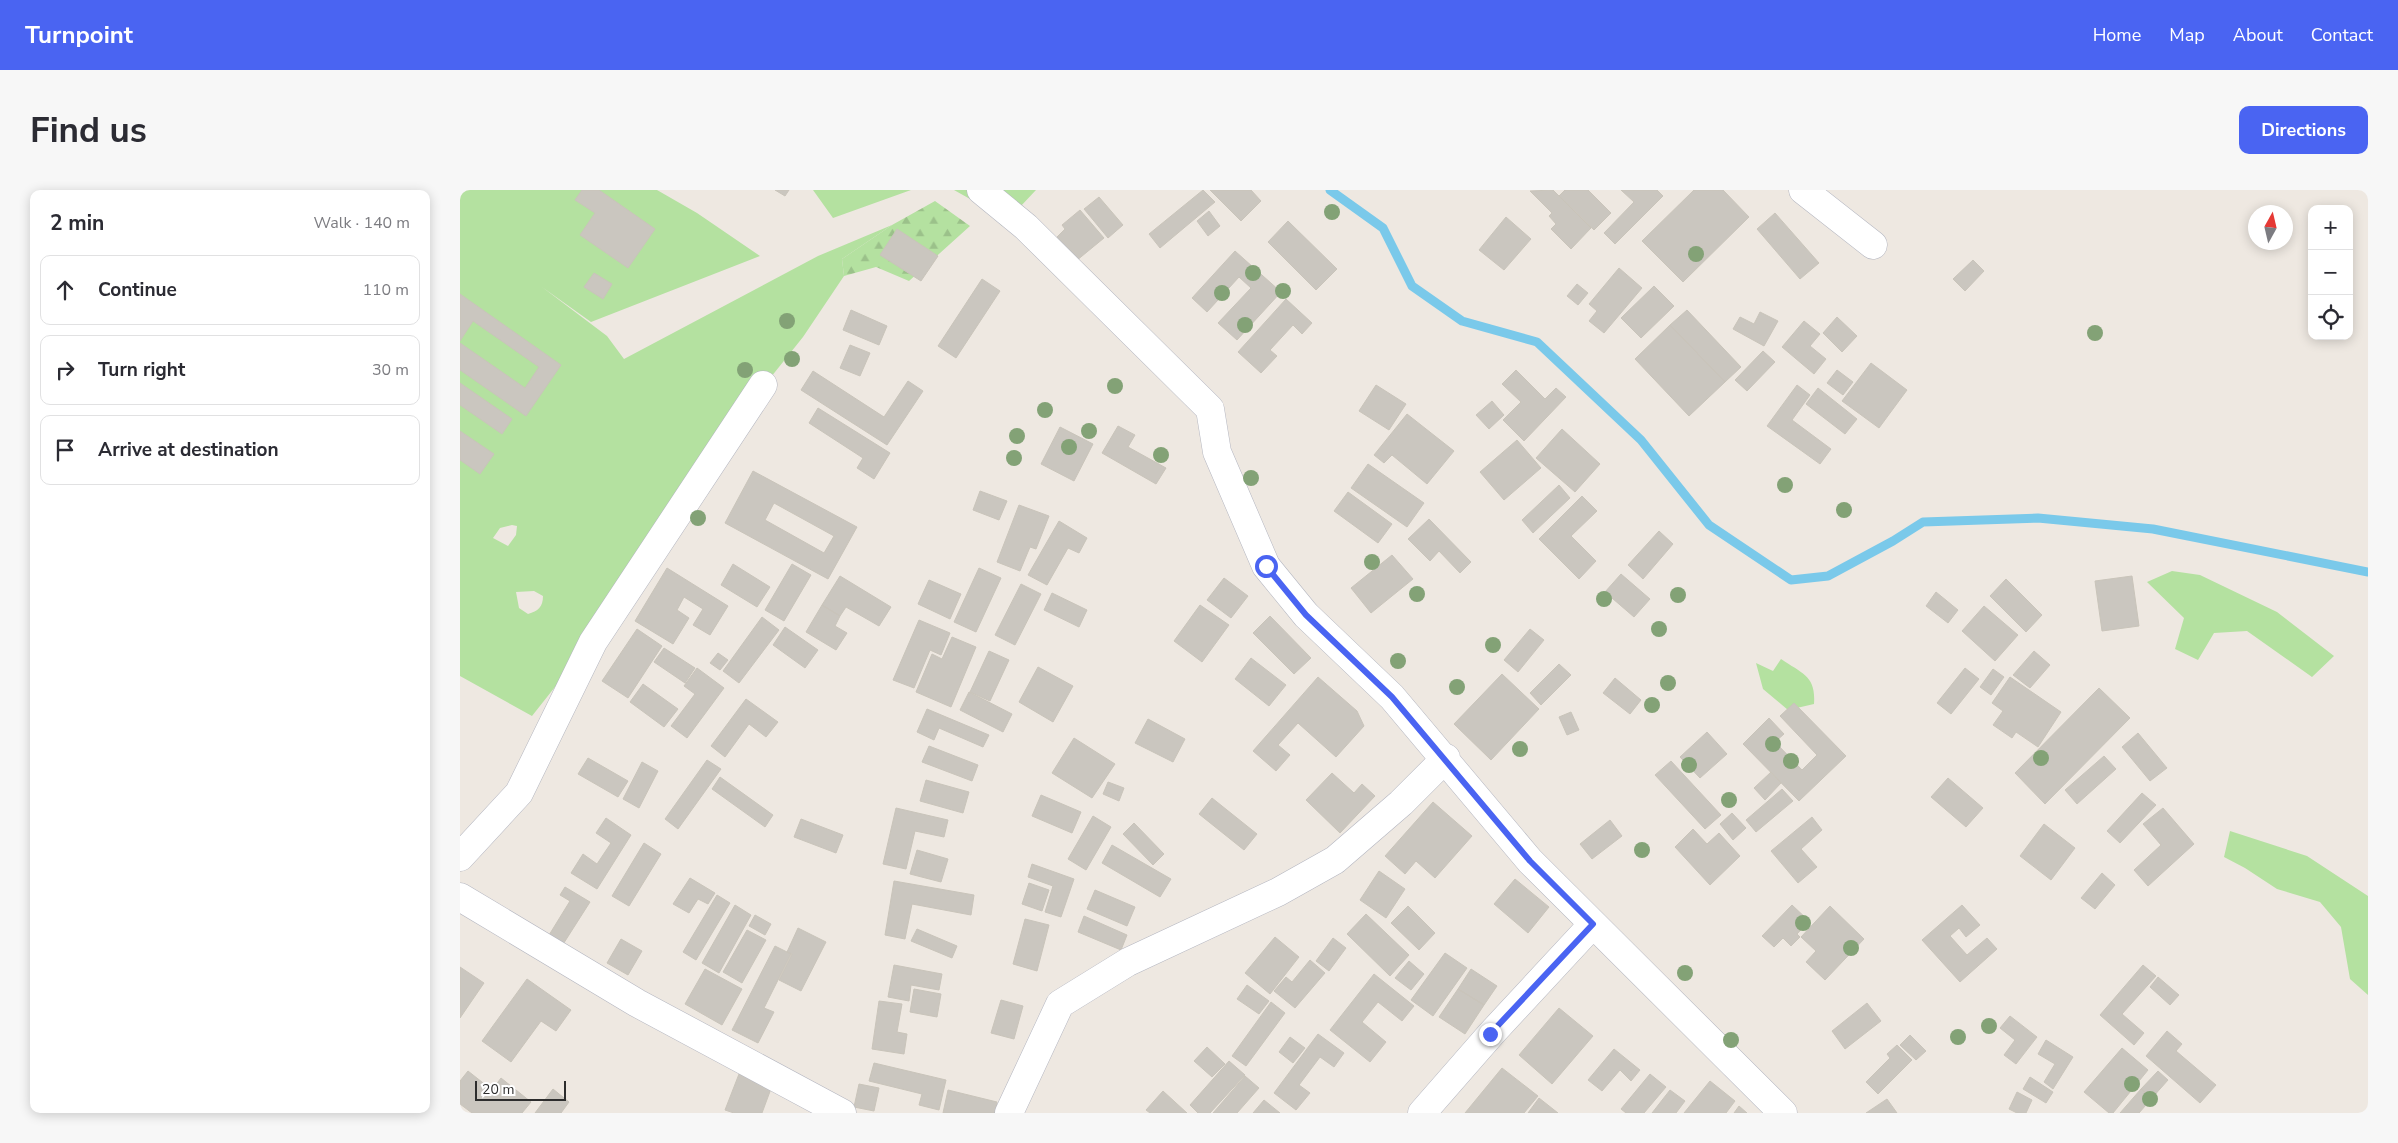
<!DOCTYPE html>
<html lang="en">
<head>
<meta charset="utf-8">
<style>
  :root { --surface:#fff; --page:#f7f7f7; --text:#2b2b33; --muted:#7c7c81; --line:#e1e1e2; --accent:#4a64f2 }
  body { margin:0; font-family:"Nunito Sans",sans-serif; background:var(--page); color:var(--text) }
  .controls { position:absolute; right:15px; top:15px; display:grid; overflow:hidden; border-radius:10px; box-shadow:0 2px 12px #0003 }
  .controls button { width:45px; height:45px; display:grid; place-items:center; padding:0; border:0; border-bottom:1px solid var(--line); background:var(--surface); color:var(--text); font:25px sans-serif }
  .compass { position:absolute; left:1788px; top:15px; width:45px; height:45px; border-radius:50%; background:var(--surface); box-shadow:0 2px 12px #0003; rotate:8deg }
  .scale { position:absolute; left:15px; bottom:12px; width:91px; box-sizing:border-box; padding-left:5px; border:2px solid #2d2d2d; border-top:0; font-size:14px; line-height:18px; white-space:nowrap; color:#2d2d2d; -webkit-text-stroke:4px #fff; paint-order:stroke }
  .stop { position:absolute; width:15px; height:15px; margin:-11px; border:4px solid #4a64f2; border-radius:50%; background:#fff }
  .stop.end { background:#4a64f2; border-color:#fff; box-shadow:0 1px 5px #0008 }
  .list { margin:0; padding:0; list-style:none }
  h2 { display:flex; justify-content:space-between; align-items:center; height:65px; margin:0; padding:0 20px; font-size:21px }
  h2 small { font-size:16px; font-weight:400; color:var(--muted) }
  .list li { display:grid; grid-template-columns:32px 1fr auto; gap:15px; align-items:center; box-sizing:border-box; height:70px; margin:0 10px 10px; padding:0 10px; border:1px solid var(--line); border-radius:10px }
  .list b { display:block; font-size:19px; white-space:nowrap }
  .list em { font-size:16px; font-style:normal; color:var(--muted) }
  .icon { flex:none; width:28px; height:28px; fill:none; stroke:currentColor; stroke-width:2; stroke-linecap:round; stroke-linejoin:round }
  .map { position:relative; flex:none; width:1908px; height:923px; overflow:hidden; border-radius:10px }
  header { display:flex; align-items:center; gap:30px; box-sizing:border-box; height:70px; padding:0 25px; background:var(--accent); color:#fff }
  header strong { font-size:24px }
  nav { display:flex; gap:28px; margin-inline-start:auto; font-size:18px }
  .intro { display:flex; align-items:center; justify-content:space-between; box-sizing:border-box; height:120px; padding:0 30px }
  h1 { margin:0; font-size:35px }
  .button { padding:12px 22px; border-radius:10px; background:var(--accent); color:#fff; font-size:18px; font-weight:700 }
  main { display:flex; gap:30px; padding:0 30px }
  aside { flex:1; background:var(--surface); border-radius:10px; box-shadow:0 2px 12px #0003 }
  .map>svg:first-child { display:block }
</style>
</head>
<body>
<header>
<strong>Turnpoint</strong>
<nav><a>Home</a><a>Map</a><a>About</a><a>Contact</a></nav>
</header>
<div class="intro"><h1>Find us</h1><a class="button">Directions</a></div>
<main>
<aside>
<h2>2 min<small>Walk · 140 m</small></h2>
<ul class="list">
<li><svg class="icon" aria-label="ahead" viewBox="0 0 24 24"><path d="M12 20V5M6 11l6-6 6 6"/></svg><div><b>Continue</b></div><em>110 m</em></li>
<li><svg class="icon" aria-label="right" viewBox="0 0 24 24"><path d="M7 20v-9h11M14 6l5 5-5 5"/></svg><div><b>Turn right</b></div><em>30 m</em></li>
<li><svg class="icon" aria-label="arrive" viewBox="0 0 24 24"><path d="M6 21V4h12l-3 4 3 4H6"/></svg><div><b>Arrive at destination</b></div></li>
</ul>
</aside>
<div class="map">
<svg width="1908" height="923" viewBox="0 0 1908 923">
  <defs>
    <pattern id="forest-firs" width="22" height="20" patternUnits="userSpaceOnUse" patternTransform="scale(1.25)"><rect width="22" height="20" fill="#b4e1a0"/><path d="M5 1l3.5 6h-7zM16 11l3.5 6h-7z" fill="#9bc18a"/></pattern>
  </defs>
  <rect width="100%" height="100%" fill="#eee8e1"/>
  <path fill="#b4e1a0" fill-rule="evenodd" d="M0 0H197L237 23 300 66 131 132 82 97 147 146 164 169 358 66 432 35 382 69 384 86 343 147 311 187 159 416 72 526 0 486ZM52 335 57 336 56 345 48 356 33 348 40 338ZM74 401 83 406C83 417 78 421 68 424L59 418 56 402Z
    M353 0H451L373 28Z
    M494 0H576L542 36 526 18Z
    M1712 381 1740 385 1817 422 1874 466 1852 487 1787 441 1754 443 1738 470 1715 459 1724 428 1687 392Z
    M1321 469C1343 484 1356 486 1354 514L1328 520 1303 499 1296 473 1313 481Z
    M1770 641 1847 666 1908 706V805L1890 789 1881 737 1860 712 1817 699 1785 678 1764 667Z"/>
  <path fill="url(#forest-firs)" d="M475 11 510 36 449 91 416 77 384 86 382 69 432 35Z"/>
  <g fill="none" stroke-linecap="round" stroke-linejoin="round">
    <path stroke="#7ac9ea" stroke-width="9" d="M870 0 923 38 952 96 1002 131 1077 152 1181 250 1249 335 1331 390 1368 386 1433 351 1463 332 1578 328 1693 339 1908 382"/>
  </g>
  <path fill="#cac6bf" stroke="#c9c4ba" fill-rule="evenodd" d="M122 0H139L195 39 168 78 120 45 135 23 115 10Z
    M315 0H329L325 6Z
    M743 0 755 12 700 58 689 44Z
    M750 0H791L801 11 781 31Z
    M1093 0 1131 38 1111 59 1091 39 1096 34 1089 26 1092 23 1070 1Z
    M1105 0H1128L1151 23 1134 40 1099 6Z
    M1161 0H1197L1203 6 1155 54 1144 43 1174 12Z
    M1234 0H1263L1289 27 1223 92 1182 51Z
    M639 7 663 35 648 48 624 19Z
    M620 20 644 48 616 71 596 48 605 39 602 35Z
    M749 21 760 36 748 46 737 31Z
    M1315 23 1359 73 1340 89 1297 39Z
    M1046 27 1071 49 1044 80 1019 60Z
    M828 31 877 79 856 100 808 52Z
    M437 39 478 66 461 91 420 65Z
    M775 61 821 102 777 150 758 133 791 98 779 87 747 122 732 108Z
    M1513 70 1524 81 1505 101 1493 89Z
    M1159 78 1182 98 1144 143 1129 131 1137 121 1129 114Z
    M134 83 152 94 143 109 124 97Z
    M522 89 540 101 496 168 478 156Z
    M1117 94 1128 103 1118 115 1107 106Z
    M1194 96 1214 116 1181 148 1161 128Z
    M0 104 101 175 66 226 0 180V153L65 198 79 177 13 131 0 151Z
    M826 109 852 133 842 144 833 135 810 160 817 166 801 183 778 162Z
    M391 120 427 136 419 155 383 140Z
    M1227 120 1281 177 1265 192 1210 135Z
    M1300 122 1318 131 1304 156 1273 139 1280 127 1294 134Z
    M1377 127 1397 146 1382 162 1363 143Z
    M1344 131 1360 144 1350 156 1366 169 1354 184 1322 157Z
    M1210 135 1265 192 1229 226 1175 169Z
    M390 155 410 163 400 186 380 178Z
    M1303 161 1315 172 1287 201 1275 190Z
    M1411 173 1447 200 1419 238 1382 211Z
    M1056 180 1085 209 1096 198 1106 207 1064 251 1043 230 1061 212 1042 194Z
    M1377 180 1393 192 1383 205 1367 193Z
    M353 181 424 227 448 191 463 201 427 255 341 200Z
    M0 193 52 229 42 244 0 215Z
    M916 195 946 214 929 240 899 221Z
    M1337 195 1350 205 1332 230 1371 259 1360 274 1307 236Z
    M1358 198 1397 229 1385 244 1346 214Z
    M1032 211 1044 225 1029 239 1016 225Z
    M358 218 430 263 414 289 397 278 403 268 349 233Z
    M947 224 994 261 967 294 932 265 924 273 914 265Z
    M658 236 675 245 668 257 706 278 696 294 642 263Z
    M600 237 633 254 614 291 581 274Z
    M1102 239 1140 274 1115 302 1076 268Z
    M0 241 34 264 20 284 0 270Z
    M1057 250 1081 278 1044 310 1020 282Z
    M908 274 964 313 947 337 891 298Z
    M293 281 397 337 368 389 265 333ZM314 313 374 346 364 363 305 330Z
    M1099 295 1110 308 1073 343 1062 330Z
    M520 301 547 311 539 330 513 320Z
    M888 302 932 334 918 353 874 321Z
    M1122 306 1137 321 1111 346 1136 371 1119 389 1079 349Z
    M559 315 589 326 576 359 570 357 560 381 537 372Z
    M969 329 1011 372 1000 383 979 361 970 371 948 349Z
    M599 331 627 348 619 363 608 358 587 395 568 385Z
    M1199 341 1213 354 1183 389 1168 375Z
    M932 365 953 389 911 423 891 398Z
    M273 374 310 397 297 417 261 395Z
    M332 374 351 385 324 431 305 420Z
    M207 378 268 416 250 445 233 435 243 419 224 407 217 420 229 428 213 454 175 431Z
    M519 378 541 388 516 442 494 432Z
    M1161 384 1190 409 1174 427 1145 402Z
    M380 386 431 417 419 436 386 417 380 426 362 415Z
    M1672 386 1679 436 1642 441 1635 391Z
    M764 388 788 406 771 428 747 410Z
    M1546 389 1582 425 1566 442 1530 406Z
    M469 390 501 404 490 429 458 414Z
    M561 394 581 404 555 455 535 445Z
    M1476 402 1498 420 1488 433 1466 416Z
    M592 403 627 420 619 437 584 420Z
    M362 415 380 426 375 436 387 443 376 460 346 442Z
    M740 415 769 435 742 472 714 451Z
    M1524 416 1558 445 1535 471 1502 441Z
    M810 426 851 468 834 484 793 443Z
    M302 427 319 440 279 493 263 481Z
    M459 430 490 443 481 465 470 460 454 498 433 490Z
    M325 437 358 460 345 478 313 455Z
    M177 439 202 456 168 508 142 491Z
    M1070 439 1084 450 1058 482 1044 470Z
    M492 447 516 457 491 517 456 502 472 464 482 469Z
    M204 458 235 478 225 493 194 472Z
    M529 461 549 470 530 511 510 502Z
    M1574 461 1590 475 1570 498 1553 485Z
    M258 463 268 470 260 480 250 473Z
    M791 468 826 495 809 516 775 489Z
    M1099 474 1111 485 1081 515 1070 503Z
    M578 477 613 496 593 532 559 512Z
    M237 478 264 498 227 548 211 536 235 504 224 496Z
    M1505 478 1519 489 1491 524 1477 513Z
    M1533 479 1544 487 1531 505 1520 497Z
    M1042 484 1079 519 1031 570 994 534Z
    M858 487 897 521 904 536 876 567 838 533 818 555 830 565 816 581 793 561Z
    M1550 487 1601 522 1578 557 1556 542 1552 548 1533 535 1543 521 1532 513Z
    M1155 488 1181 510 1170 524 1143 503Z
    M183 494 218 519 204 537 170 512Z
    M1639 498 1670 528 1585 614 1555 583Z
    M509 502 552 524 543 542 500 520Z
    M286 509 318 532 306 547 289 534 265 567 251 556Z
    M1334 513 1386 566 1339 611 1283 554 1309 528 1324 544 1315 552 1342 580 1357 565 1320 526Z
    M467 519 529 545 523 557 479 538 474 550 457 542Z
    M1111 522 1119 540 1107 545 1099 527Z
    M688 529 725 549 713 572 675 553Z
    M1247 542 1267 564 1240 588 1220 567Z
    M1678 543 1707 578 1690 591 1662 557Z
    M614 548 655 574 632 608 592 583Z
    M469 556 518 575 512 591 462 572Z
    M1644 566 1656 579 1617 614 1605 600Z
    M128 568 168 591 158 607 118 584Z
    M247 570 261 579 218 639 205 629Z
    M1211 571 1261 625 1245 639 1195 585Z
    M182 572 198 581 179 618 163 609Z
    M1311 582 1321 593 1305 610 1294 598Z
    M872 583 894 603 902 594 915 606 880 643 846 610Z
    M260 587 313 625 305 637 252 599Z
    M1488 588 1523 618 1506 637 1471 607Z
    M466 590 509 602 503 623 460 611Z
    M648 592 664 598 659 611 643 604Z
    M1322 599 1333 611 1296 642 1286 630Z
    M1682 603 1696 615 1660 653 1647 641Z
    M581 605 621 622 612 643 572 626Z
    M752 608 797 644 784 660 739 624Z
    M973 612 1012 646 975 688 956 671 945 684 925 666Z
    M436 618 488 630 484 647 455 641 446 679 423 674Z
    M1703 618 1734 654 1688 696 1674 680 1701 655 1683 634Z
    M1272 623 1286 638 1273 650 1260 634Z
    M633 626 651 637 626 680 608 669Z
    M1352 627 1362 640 1341 659 1357 677 1338 693 1311 661Z
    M146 628 171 645 137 699 111 683 123 664 137 674 151 653 136 643Z
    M341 629 383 645 376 663 334 647Z
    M1150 630 1162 646 1132 669 1120 654Z
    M674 633 704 664 693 675 663 644Z
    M1584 634 1615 658 1591 690 1560 666Z
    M1233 639 1247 654 1259 643 1280 666 1250 695 1215 657Z
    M184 653 201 664 169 716 152 706Z
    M652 655 711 689 700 707 642 673Z
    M457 660 488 669 481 692 450 684Z
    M572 674 614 689 601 727 585 722 593 696 568 687Z
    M919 681 945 699 926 728 900 710Z
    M1642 683 1655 695 1635 719 1621 708Z
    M230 688 255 703 248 714 238 709 229 723 213 714Z
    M1055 689 1089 717 1068 743 1034 714Z
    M434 691 514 705 511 725 452 714 445 749 425 745Z
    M569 693 589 700 582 721 562 714Z
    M105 697 130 712 100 759 86 750 110 711 100 705Z
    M635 700 675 717 667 736 627 719Z
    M257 705 270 713 236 770 223 762Z
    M275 715 291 725 259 783 242 773Z
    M1332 715 1349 731 1337 744 1340 747 1331 756 1323 748 1314 757 1302 746Z
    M1502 715 1520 735 1506 747 1499 738 1490 746 1507 765 1527 748 1537 759 1500 792 1462 750Z
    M948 716 975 743 959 760 931 733Z
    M1370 716 1404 749 1365 790 1346 772 1356 761 1341 747Z
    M906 724 949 765 930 786 887 744Z
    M295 725 311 734 305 745 289 736Z
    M624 726 667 745 661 760 618 742Z
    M565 729 589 735 577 781 553 774Z
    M338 738 366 752 341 801 319 790 332 764 327 762Z
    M457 739 497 756 492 768 451 751Z
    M287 740 306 750 282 793 263 782Z
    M815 747 839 767 810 804 785 783Z
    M873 748 886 758 869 781 856 771Z
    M161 749 182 761 168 785 147 773Z
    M315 756 331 764 304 818 314 822 298 853 272 840Z
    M985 763 1007 778 973 826 951 810Z
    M850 770 865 783 835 818 814 801 826 787 832 792Z
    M949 771 964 784 951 800 935 788Z
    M434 775 482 784 479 800 451 795 449 811 428 807Z
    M1683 775 1696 786 1662 824 1684 843 1674 855 1640 825Z
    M0 777 24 793 0 828Z
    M245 779 282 799 262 835 225 814Z
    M1011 779 1037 796 1024 815 998 799Z
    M914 784 954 816 942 831 918 812 902 832 926 852 910 872 870 840Z
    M1698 787 1719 805 1710 815 1690 797Z
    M67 789 111 820 96 841 81 831 51 872 22 851Z
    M787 795 809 811 799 824 777 809Z
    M454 799 481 804 477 827 450 822Z
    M998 799 1024 815 1005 844 979 827Z
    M541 810 563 816 554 849 531 843Z
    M419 811 442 814 437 842 447 844 444 864 412 859Z
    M811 812 825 823 786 876 772 866Z
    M1407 813 1421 831 1385 859 1372 841Z
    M1099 818 1133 846 1092 894 1059 865Z
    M1550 826 1577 847 1556 874 1544 865 1555 850 1540 838Z
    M1707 841 1722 854 1716 861 1756 895 1740 913 1686 866Z
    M858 844 884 863 874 877 860 867 839 895 850 903 836 920 814 903Z
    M1450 845 1466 861 1456 870 1440 855Z
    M830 847 845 858 833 873 819 862Z
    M1586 850 1613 867 1593 899 1584 892 1595 874 1578 864Z
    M1437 855 1452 870 1418 904 1406 892 1430 868 1427 864Z
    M747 857 765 874 752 887 734 871Z
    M1662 858 1688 880 1653 923H1649L1624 902Z
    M1154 859 1180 880 1171 891 1160 880 1142 901 1128 890Z
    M769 871 785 885 750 923H738L730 915Z
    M414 873 486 890 479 920 459 915 462 904 409 891Z
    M1042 878 1078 906 1064 923H1005Z
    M8 881 32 900 41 888 71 912 62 923H12L0 914V891Z
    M1698 881 1708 890 1692 908 1681 899Z
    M279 884 312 896 302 923H274L265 920Z
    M1190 884 1206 897 1184 923H1166L1161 919Z
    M785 886 799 898 777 923H753Z
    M1570 887 1593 902 1586 913 1563 899Z
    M1250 891 1275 911 1266 923H1224Z
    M399 894 419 898 414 921 394 917Z
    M93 899 109 912 101 923H75Z
    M1681 899 1692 908 1679 923H1660Z
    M488 900 537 912 535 923H483Z
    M1210 900 1225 911 1216 923H1192Z
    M703 901 727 923H690L686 920Z
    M1557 902 1572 910 1566 923H1557L1549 919Z
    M1079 908 1098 923H1068Z
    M1427 909 1437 923H1406Z
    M804 910 820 923H793Z
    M1279 916 1287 923H1274Z"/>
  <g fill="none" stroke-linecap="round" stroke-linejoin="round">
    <g stroke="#b4b6c0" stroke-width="29">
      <path id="minor" d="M521 0 566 37 750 219 757 262 806 376 846 425 932 507 1070 671 1323 923
        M1343 0 1413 55
        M0 667 59 603 133 452 303 195
        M0 707 177 813 382 923
        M549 923 600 814 668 772 818 702 875 670 941 613 986 568
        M962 923 1031 844 1133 734"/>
    </g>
    <use href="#minor" stroke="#fff" stroke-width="28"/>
  </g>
  <g fill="#83a276">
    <circle cx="872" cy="22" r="8"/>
    <circle cx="1236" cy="64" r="8"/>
    <circle cx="793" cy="83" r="8"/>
    <circle cx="823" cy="101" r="8"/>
    <circle cx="762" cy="103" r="8"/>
    <circle cx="327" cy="131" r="8"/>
    <circle cx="785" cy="135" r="8"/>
    <circle cx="1635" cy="143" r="8"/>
    <circle cx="332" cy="169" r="8"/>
    <circle cx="285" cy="180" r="8"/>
    <circle cx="655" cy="196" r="8"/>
    <circle cx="585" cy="220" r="8"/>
    <circle cx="629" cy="241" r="8"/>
    <circle cx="557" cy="246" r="8"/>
    <circle cx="609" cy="257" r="8"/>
    <circle cx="701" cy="265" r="8"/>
    <circle cx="554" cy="268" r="8"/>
    <circle cx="791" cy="288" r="8"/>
    <circle cx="1325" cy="295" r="8"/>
    <circle cx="1384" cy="320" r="8"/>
    <circle cx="238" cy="328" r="8"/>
    <circle cx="912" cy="372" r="8"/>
    <circle cx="957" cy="404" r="8"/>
    <circle cx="1218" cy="405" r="8"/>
    <circle cx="1144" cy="409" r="8"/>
    <circle cx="1199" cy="439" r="8"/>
    <circle cx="1033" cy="455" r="8"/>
    <circle cx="938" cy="471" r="8"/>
    <circle cx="1208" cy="493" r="8"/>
    <circle cx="997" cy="497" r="8"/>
    <circle cx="1192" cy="515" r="8"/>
    <circle cx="1313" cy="554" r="8"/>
    <circle cx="1060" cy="559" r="8"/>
    <circle cx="1581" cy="568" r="8"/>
    <circle cx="1331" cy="571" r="8"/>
    <circle cx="1229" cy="575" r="8"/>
    <circle cx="1269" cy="610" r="8"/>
    <circle cx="1182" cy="660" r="8"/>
    <circle cx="1343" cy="733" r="8"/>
    <circle cx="1391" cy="758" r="8"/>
    <circle cx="1225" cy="783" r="8"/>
    <circle cx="1529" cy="836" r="8"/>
    <circle cx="1498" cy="847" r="8"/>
    <circle cx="1271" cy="850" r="8"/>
    <circle cx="1672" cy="894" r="8"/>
    <circle cx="1690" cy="909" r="8"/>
  </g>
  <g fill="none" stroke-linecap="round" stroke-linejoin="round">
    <path stroke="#4a64f2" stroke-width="6" d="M806 376 846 425 932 507 1070 671 1133 734 1030 844"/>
  </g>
</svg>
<div class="controls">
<button>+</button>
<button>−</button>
<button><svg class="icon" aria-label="locate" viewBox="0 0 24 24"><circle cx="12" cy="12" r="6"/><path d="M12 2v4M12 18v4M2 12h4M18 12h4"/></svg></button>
</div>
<svg class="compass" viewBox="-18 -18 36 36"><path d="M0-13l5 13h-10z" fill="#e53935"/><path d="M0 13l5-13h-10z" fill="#7c7c81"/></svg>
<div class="scale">20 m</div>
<div class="stop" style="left:806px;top:376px"></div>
<div class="stop end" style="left:1030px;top:844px"></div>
</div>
</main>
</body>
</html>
